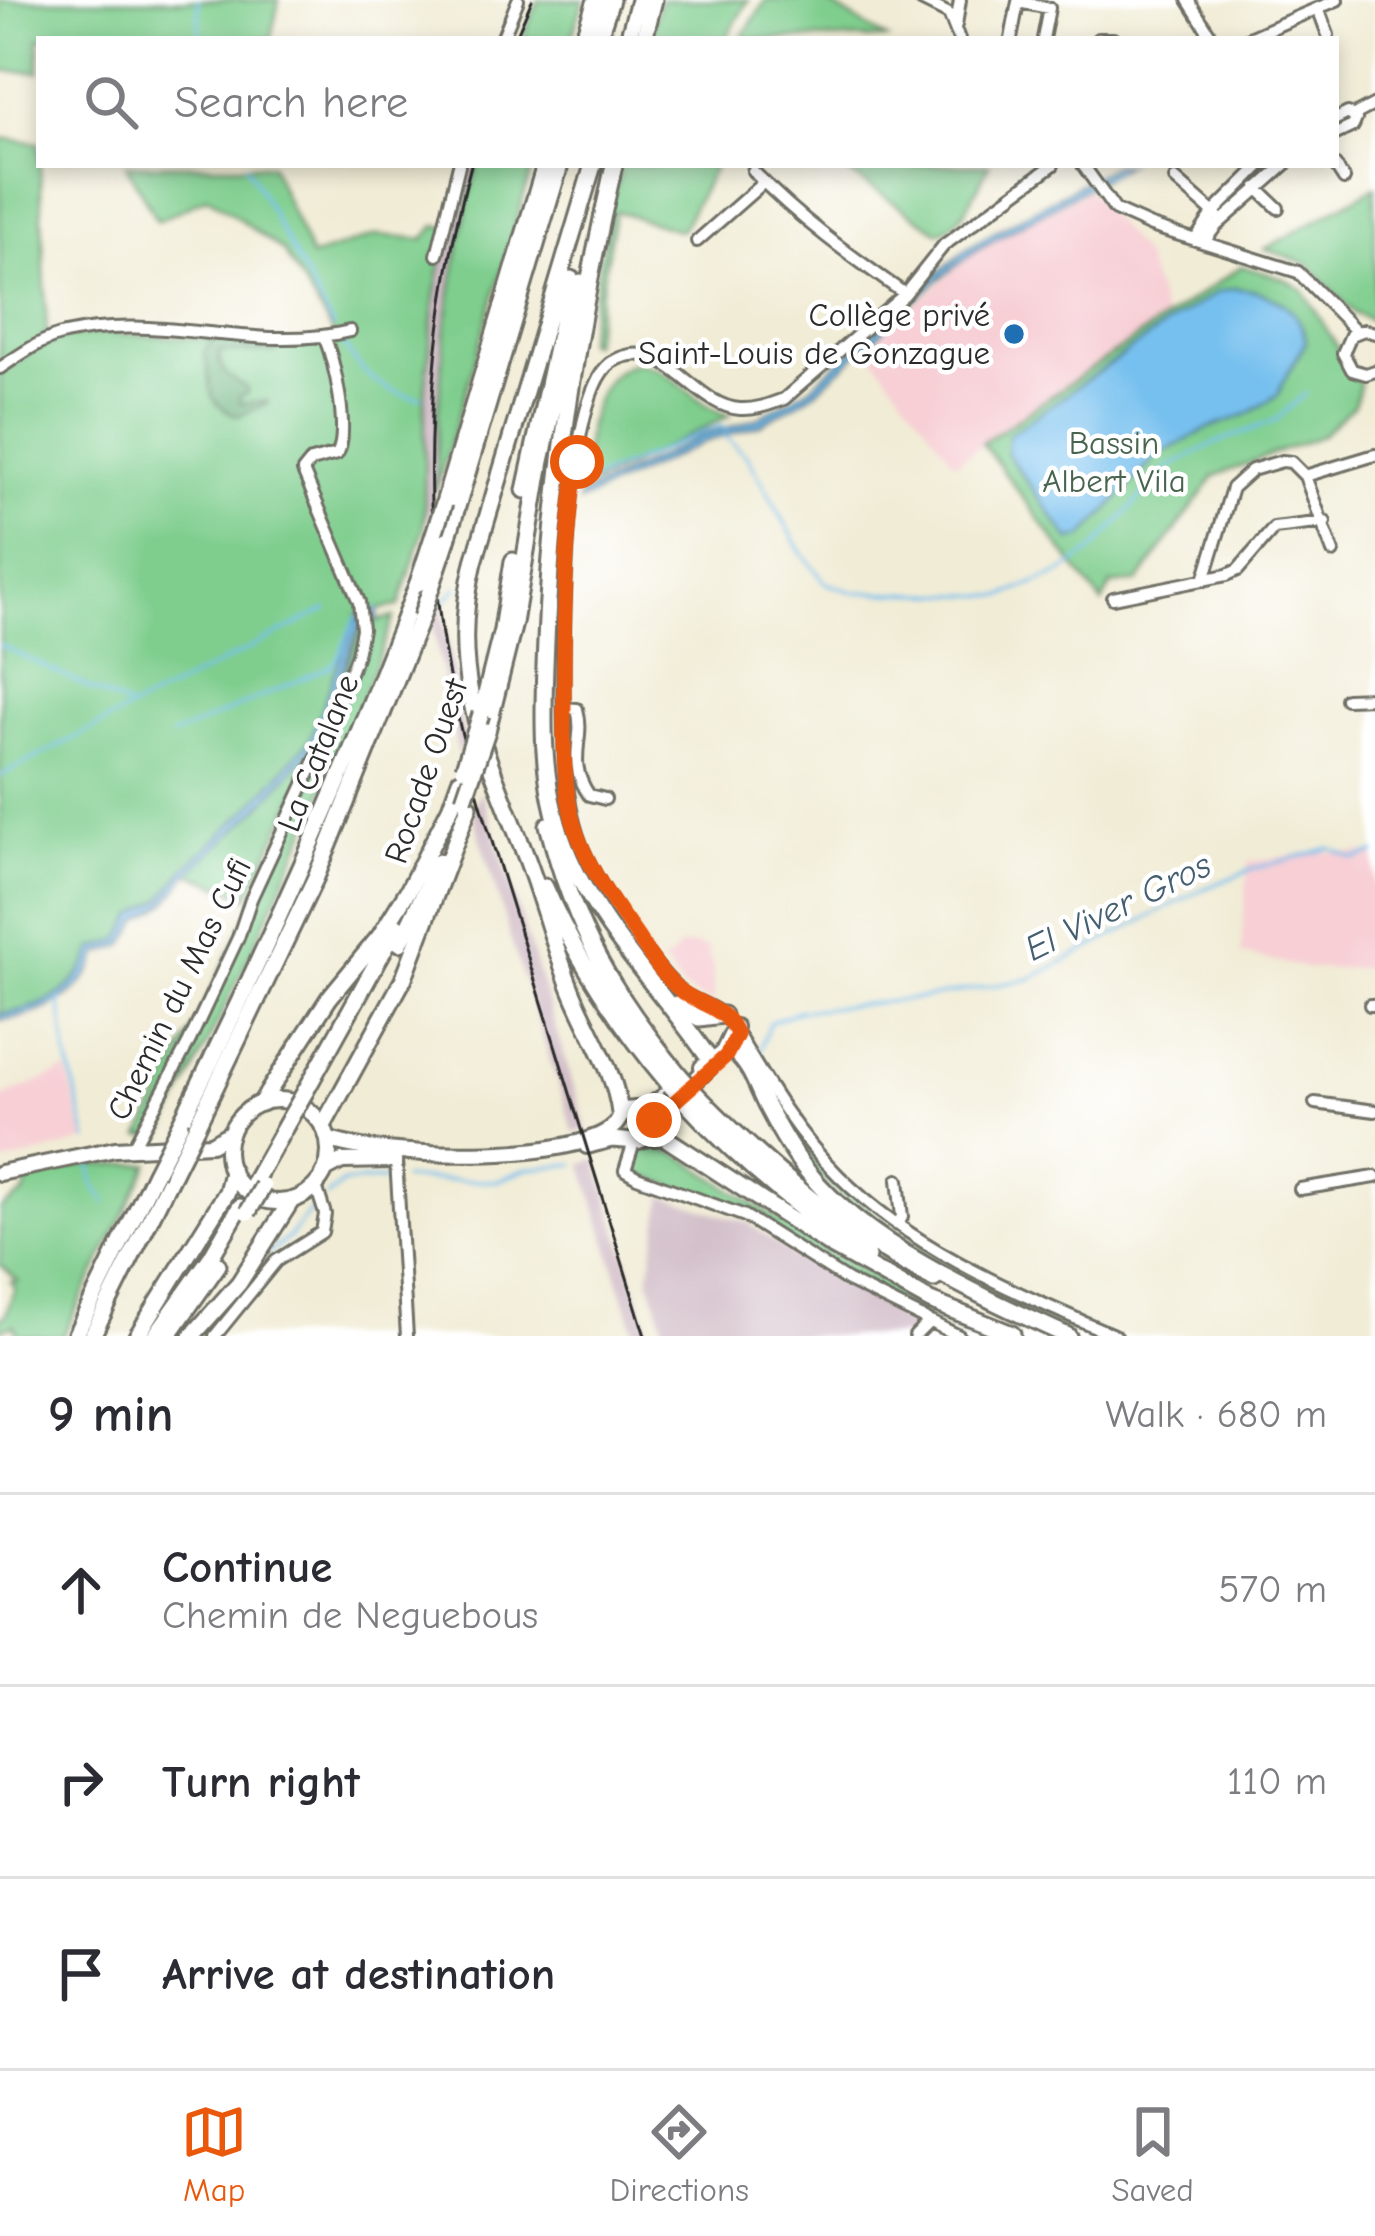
<!DOCTYPE html>
<html lang="en">
<head>
<meta charset="utf-8">
<style>
  :root { --surface:#fff; --page:#f7f7f7; --text:#2b2b33; --muted:#7c7c81; --line:#e1e1e2; --accent:#ea580c }
  body { margin:0; font-family:"Comic Neue",sans-serif; background:var(--page); color:var(--text) }
  .stop { position:absolute; width:36px; height:36px; margin:-27px; border:9px solid #ea580c; border-radius:50%; background:#fff }
  .stop.end { background:#ea580c; border-color:#fff; box-shadow:0 3px 12px #0008 }
  .list { margin:0; padding:0; list-style:none }
  h2 { display:flex; justify-content:space-between; align-items:center; height:156px; margin:0; padding:0 48px; font-size:51px }
  h2 small { font-size:39px; font-weight:400; color:var(--muted) }
  .list li { display:grid; grid-template-columns:78px 1fr auto; gap:36px; align-items:center; box-sizing:border-box; height:192px; padding:0 48px; border-top:3px solid var(--line) }
  .list b { display:block; font-size:45px; white-space:nowrap }
  .list p { margin:0; font-size:39px; white-space:nowrap; color:var(--muted) }
  .list em { font-size:39px; font-style:normal; color:var(--muted) }
  .icon { flex:none; width:66px; height:66px; fill:none; stroke:currentColor; stroke-width:2; stroke-linecap:round; stroke-linejoin:round }
  .map { position:relative; flex:none; width:1375px; height:1336px; overflow:hidden }
  .search { position:absolute; background:var(--surface); box-shadow:0 6px 18px #0003; left:36px; right:36px; top:36px; height:132px; display:flex; align-items:center; gap:30px; box-sizing:border-box; padding:0 42px; border-radius:0px; color:var(--muted); font-size:45px }
  .sheet { height:732px; background:var(--surface) }
  nav { display:flex; justify-content:space-around; align-items:center; box-sizing:border-box; height:168px; border-top:3px solid var(--line); background:var(--surface); font-size:33px; color:var(--muted) }
  nav a { display:grid; justify-items:center; gap:6px }
  nav .on { color:var(--accent) }
  .map>svg:first-child { display:block }
</style>
</head>
<body>
<div class="map">
<svg width="1375" height="1336" viewBox="0 0 1375 1336">
  <rect width="100%" height="100%" fill="#fff"/>
  <filter id="ink" filterUnits="userSpaceOnUse"><feTurbulence type="fractalNoise" baseFrequency=".00833" numOctaves="2"/><feDisplacementMap in="SourceGraphic" scale="24" xChannelSelector="R" yChannelSelector="G"/><feConvolveMatrix kernelMatrix="1 2 1 2 8 2 1 2 1" color-interpolation-filters="sRGB"/></filter>
  <filter id="wash" filterUnits="userSpaceOnUse"><feTurbulence type="fractalNoise" baseFrequency=".004" numOctaves="4" result="noise"/><feDisplacementMap in="SourceGraphic" scale="48" xChannelSelector="R" yChannelSelector="G"/><feGaussianBlur stdDeviation="2.7" result="paint"/><feColorMatrix in="noise" values="0 0 0 0 0 0 0 0 0 0 0 0 0 0 0 0 0 1.4 0 .05"/><feComposite in="paint" operator="in"/></filter>
  <g filter="url(#wash)">
    <rect width="100%" height="100%" fill="#f1ecd5"/>
    <path fill="#f7cfd5" d="M1088 190 1144 257 1166 320 955 463 867 348 966 259 1001 236 997 228 1002 224 1008 232Z
      M1312 852 1375 853V968L1310 969 1241 954 1248 862Z
      M693 945 707 948 713 967 714 1004 683 989 662 961 668 960 680 946Z
      M67 1070 85 1141 1 1164 0 1098Z"/>
    <path fill="#d2bdc8" d="M463 165H478L449 298 436 437V491L424 529 422 467 429 342 442 252Z
      M440 596 465 736 459 759 432 621Z
      M481 790 587 1129 574 1133 513 947 473 813Z
      M596 1159 651 1336H636L582 1163Z
      M663 1196 748 1223 797 1259 921 1322 909 1336H667L649 1277Z"/>
    <path fill="#7fce8e" stroke="#557c5c" stroke-width="3" d="M0 0H279L271 39H39V72L0 71Z
      M539 0H584L571 39H522Z
      M660 0H748L726 39H650Z
      M766 0H823L887 39H741Z
      M0 138 39 143 47 336 0 364Z
      M126 165H271L311 257 377 235 424 239 436 225 448 228 435 296 425 392 424 529 399 606 358 613 310 740 255 803 185 869 163 898 135 915 120 940 93 949C79 991 43 1009 0 1014V373L38 348 64 338 97 333 295 343 336 337 283 251 208 197 157 221Z
      M478 165H533L436 491C436 380 449 272 478 165Z
      M622 165H715L681 231 615 211 592 342H586L609 210Z
      M837 165H989C976 188 966 223 939 232Z
      M1375 187V320L1373 321 1355 314 1308 264 1265 249Z
      M1242 266 1285 279 1303 290 1360 385 1354 405 1321 436 1215 476 1138 582 1111 585 1102 603 982 443Z
      M634 363C674 365 692 406 730 415L579 491C587 448 585 377 634 363Z
      M394 617C327 795 247 966 162 1136H141L272 864 364 623Z
      M316 743 319 744 248 897 189 873 258 809Z
      M752 1065C780 1103 806 1151 841 1184 915 1256 1012 1295 1105 1336 1038 1336 866 1227 818 1176 789 1144 772 1103 752 1065Z
      M662 1142 665 1150 680 1155C782 1224 883 1288 996 1336H966L850 1278 747 1213 639 1174 629 1166 636 1151Z
      M149 1164 63 1336H18L14 1325 0 1330V1318L5 1316 15 1288 11 1282 18 1281 0 1264V1209L24 1194 27 1187 23 1178 85 1165Z"/>
    <path fill="#67b179" stroke="#496e52" stroke-width="3" d="M215 338 281 344 278 352H219C219 373 230 379 247 388V393L239 397 241 404 268 401 267 404 238 416C200 402 214 384 204 351Z"/>
    <path fill="#76c0ef" stroke="#50768d" stroke-width="3" d="M1114 165H1126L978 249 939 279 814 393 759 425 704 442 579 502 580 496 702 436 756 419 810 388 935 275 974 244Z
      M1234 288C1269 290 1301 306 1306 342L1282 383 1279 394 1248 414 1209 428 1157 456 1083 537 1070 540 1007 454 1008 435 1174 319 1218 292Z
      M378 612 377 619 364 623 357 631 316 743 258 809 189 873 166 903 140 919 124 945 98 954C84 997 43 1015 0 1020V1014C43 1009 79 991 93 949L120 940 135 915 163 898 185 869 255 803 310 740 352 627 362 616Z"/>
    <g fill="none" stroke-linecap="round" stroke-linejoin="round">
      <path stroke="#76c0ef" stroke-width="3" d="M198 0 200 39
        M246 165 333 327
        M338 336C359 371 379 393 422 398
        M725 436 748 457 802 553 826 583 853 592 1003 596 1059 574 1092 551 1167 468 1213 444 1276 420 1306 393
        M299 475 316 515
        M579 486 701 433 721 426 727 429
        M444 601 457 588
        M367 612 378 610
        M0 645 128 707
        M172 736 331 666C346 652 345 631 358 616
        M0 776 327 609
        M60 1000 66 1049 87 1140
        M758 1056 769 1023 798 1011 924 998 1030 979 1201 890 1253 869 1330 848 1355 859 1375 853
        M91 1164 94 1186 106 1202
        M403 1179 497 1181 527 1169 575 1164
        M327 1197 343 1183 391 1179
        M267 1255 290 1236 312 1209"/>
    </g>
  </g>
  <g filter="url(#ink)">
    <g fill="none" stroke-linecap="round" stroke-linejoin="round">
      <g stroke="#706f66" stroke-width="16">
        <path id="minor" d="M921 0 949 14 959 39
          M1188 0 1213 39
          M1318 8 1328 35
          M956 25 960 0
          M502 39 518 0
          M1011 39 1018 2 1049 8 1043 39
          M1098 39H1113
          M1246 39 1337 0
          M1354 115 1375 104
          M1336 119 1348 113 1356 119 1353 126 1336 134
          M1083 165 1115 210 1151 226 1298 272 1357 332
          M1335 165 1344 179
          M753 171C799 219 851 256 905 294
          M1175 179 1217 216
          M1257 188 1278 208
          M1195 240 1214 212 1261 165
          M697 241 764 182
          M1204 242 1216 226 1285 165
          M437 255 459 165
          M1375 333 1364 330 1351 335 1343 353 1352 370 1366 374 1375 371
          M0 368C20 355 41 339 65 334 158 312 257 354 350 331
          M1305 476 1375 455
          M1204 580 1232 488 1252 470 1282 461 1291 462 1305 476 1333 552
          M1113 598 1227 575 1238 570 1274 528 1325 522
          M1346 699 1375 698
          M564 708 577 709C586 740 565 760 589 795L605 799
          M1370 1005H1375
          M723 1015C711 1005 696 1002 683 993 654 970 599 887 584 852 573 827 568 799 566 772 561 705 558 396 612 362 664 331 692 406 740 409 756 410 770 404 784 399L905 294 944 245 1053 165
          M738 1035C767 1084 798 1136 839 1176 917 1253 1018 1293 1116 1336
          M1315 1103 1375 1111
          M634 1142 625 1170 637 1177 745 1216 848 1281 959 1336
          M133 1147 189 1042 238 938 251 899 325 739 357 654 362 629 359 602 303 471 311 461 337 454C350 435 335 359 324 337
          M396 1160 407 1336
          M1300 1189 1375 1177
          M897 1225 902 1217 898 1180
          M215 1336 276 1261 322 1232 325 1214 316 1186
          M915 1336 929 1322"/>
      </g>
      <g stroke="#706f66" stroke-width="20">
        <path id="major" d="M702 1067 722 1054 735 1027
          M227 1151a51 51 0 1 1 102 0a51 51 0 1 1-102 0Z
          M328 1139C377 1158 578 1164 615 1125 619 1121 621 1115 625 1110L647 1108 680 1085
          M587 1146C590 1145 606 1141 609 1140 630 1138 650 1152 648 1119L635 1109
          M327 1169 342 1161 392 1160
          M0 1173 115 1149 211 1144 231 1132"/>
      </g>
      <g stroke="#706f66" stroke-width="21">
        <path id="highway" d="M583 39 596 0
          M598 39 611 0
          M628 39 639 0
          M644 39 654 0
          M593 165 474 562C446 676 485 750 525 854 543 900 554 948 573 994 589 1033 615 1071 620 1113
          M614 165C578 321 552 481 546 641 543 712 539 779 565 847 595 924 661 989 708 1057V1068L669 1106
          M525 490 571 279
          M444 503 545 165
          M447 540 560 165
          M481 714 502 630 513 561
          M487 731 514 623 541 461 581 282
          M449 811 460 780
          M548 825C575 931 612 993 680 1076
          M545 887C577 961 619 1024 670 1085
          M400 943 439 862
          M676 1004 699 1018 723 1015
          M735 1053C752 1066 758 1091 768 1109 780 1132 792 1153 808 1172 865 1245 985 1298 1068 1336
          M305 1092 397 926
          M697 1095C768 1167 844 1233 934 1279
          M261 1103 329 998 380 936 409 889 453 802
          M687 1104C741 1163 801 1211 867 1257
          M180 1124C268 947 348 768 418 583
          M197 1125 316 877 421 618
          M323 1126 403 980 469 806
          M644 1138 664 1137 833 1247 930 1301 1012 1334
          M254 1182 290 1118
          M75 1336 155 1173
          M92 1336 173 1173
          M137 1336 227 1192 232 1172
          M155 1336 211 1257 240 1207
          M168 1336 218 1265
          M192 1336 239 1283 291 1201"/>
      </g>
      <use href="#minor" stroke="#fff" stroke-width="10"/>
      <use href="#major" stroke="#fff" stroke-width="14"/>
      <use href="#highway" stroke="#fff" stroke-width="15"/>
      <path stroke="#2b2b2b" stroke-width="3" d="M515 39 532 0
        M471 165C430 319 420 477 442 635 457 738 491 837 521 935 562 1069 604 1202 645 1336"/>
      <g stroke="#706f66" stroke-width="21" stroke-linecap="butt">
        <path id="highway-bridge" d="M418 583 444 503
          M421 618 447 540
          M464 768 481 714
          M464 799 487 731
          M680 1076 697 1095
          M670 1085 687 1104
          M290 1118 305 1092
          M155 1173 180 1124
          M173 1173 197 1125
          M248 1212 263 1186"/>
      </g>
      <use href="#highway-bridge" stroke="#fff" stroke-width="15"/>
    </g>
  </g>
  <g fill="none" stroke-linecap="round" stroke-linejoin="round" filter="url(#ink)">
    <path stroke="#ea580c" stroke-width="15" d="M577 462C565 538 564 616 564 692 564 735 562 780 573 821 584 860 607 894 630 926 647 949 663 981 689 996 708 1007 729 1012 737 1035L726 1056 654 1120"/>
  </g>
  <circle fill="#1f6fb2" stroke="#fff" stroke-width="4.5" cx="1014" cy="334" r="12"/>
  <g text-anchor="middle" dominant-baseline="central" stroke-width="9" stroke-linejoin="round" paint-order="stroke">
    <g font-size="33" fill="#2b2b2b" stroke="#fff" text-anchor="end">
      <text x="990" y="315">Collège privé<tspan x="990" dy="38">Saint-Louis de Gonzague</tspan></text>
    </g>
    <g font-size="33" fill="#48644e" stroke="#fff">
      <text x="1114" y="443">Bassin<tspan x="1114" dy="38">Albert Vila</tspan></text>
    </g>
    <g font-size="33" fill="#2b2b2b" stroke="#fff">
      <text transform="translate(318 753) rotate(-68)">La Catalane</text>
      <text transform="translate(426 771) rotate(-71)">Rocade Ouest</text>
      <text transform="translate(179 989) rotate(-64)">Chemin du Mas Cufi</text>
    </g>
    <g font-size="36" font-style="italic" fill="#455f70" stroke="#fff">
      <text transform="translate(1118 907) rotate(-26)">El Viver Gros</text>
    </g>
  </g>
</svg>
<div class="stop" style="left:577px;top:462px"></div>
<div class="stop end" style="left:654px;top:1120px"></div>
<div class="search"><svg class="icon" aria-label="search" viewBox="0 0 24 24"><circle cx="10" cy="10" r="6"/><path d="M15 15l6 6"/></svg>Search here</div>
</div>
<section class="sheet">
<h2>9 min<small>Walk · 680 m</small></h2>
<ul class="list">
<li><svg class="icon" aria-label="ahead" viewBox="0 0 24 24"><path d="M12 20V5M6 11l6-6 6 6"/></svg><div><b>Continue</b><p>Chemin de Neguebous</p></div><em>570 m</em></li>
<li><svg class="icon" aria-label="right" viewBox="0 0 24 24"><path d="M7 20v-9h11M14 6l5 5-5 5"/></svg><div><b>Turn right</b></div><em>110 m</em></li>
<li><svg class="icon" aria-label="arrive" viewBox="0 0 24 24"><path d="M6 21V4h12l-3 4 3 4H6"/></svg><div><b>Arrive at destination</b></div></li>
</ul>
</section>
<nav>
<a class="on"><svg class="icon" aria-label="map" viewBox="0 0 24 24"><path d="M3 6l6-2 6 2 6-2v14l-6 2-6-2-6 2zM9 4v14M15 6v14"/></svg>Map</a>
<a><svg class="icon" aria-label="directions" viewBox="0 0 24 24"><path d="M12 3l9 9-9 9-9-9zM9 14v-3h6M13 9l2 2-2 2"/></svg>Directions</a>
<a><svg class="icon" aria-label="saved" viewBox="0 0 24 24"><path d="M7 4h10v16l-5-4-5 4z"/></svg>Saved</a>
</nav>
</body>
</html>
